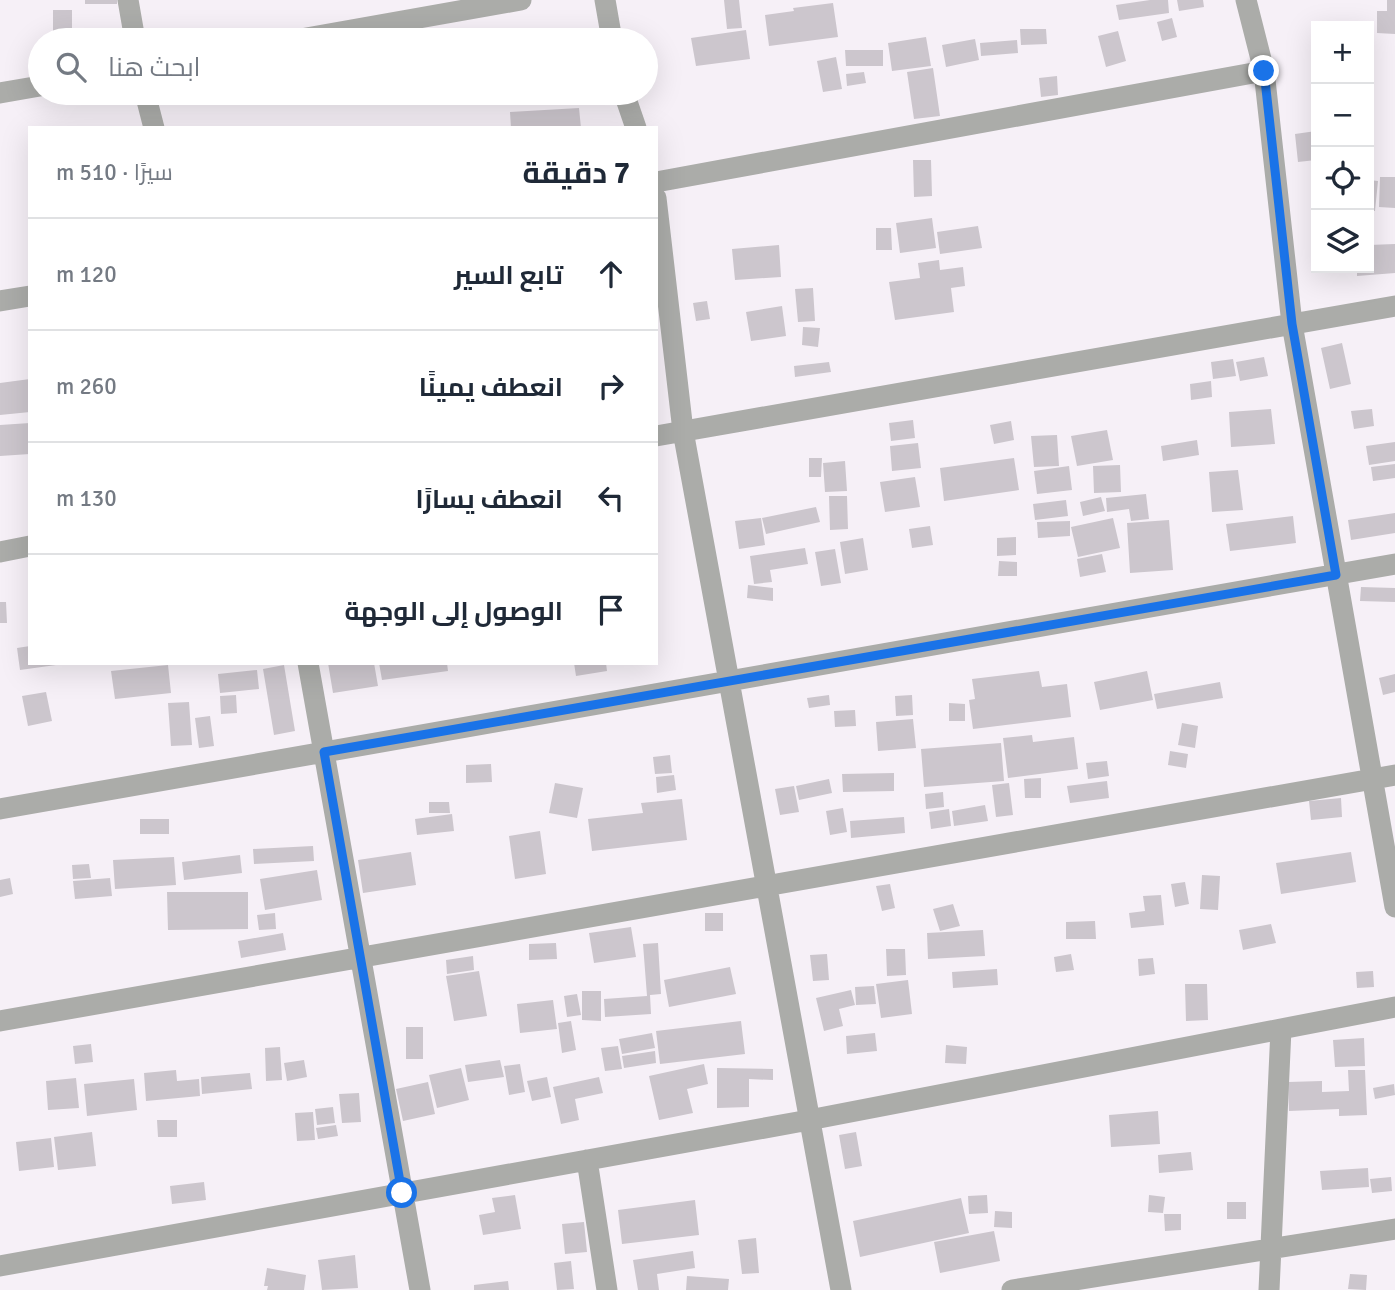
<!DOCTYPE html>
<html lang="ar">
<head>
<meta charset="utf-8">
<style>
  :root { --surface:#fff; --page:#f6f6f7; --text:#1f2937; --muted:#747a83; --line:#e0e1e3 }
  body { margin:0; font-family:Signika,Cairo,sans-serif; background:var(--page); color:var(--text); direction:rtl }
  .controls { position:absolute; right:21px; top:21px; display:grid; overflow:hidden; border-radius:0px; box-shadow:0 7px 28px #0002 }
  .controls button { width:63px; height:63px; display:grid; place-items:center; padding:0; border:0; border-bottom:2px solid var(--line); background:var(--surface); color:var(--text); font:35px sans-serif }
  .stop { position:absolute; width:21px; height:21px; margin:-16px; border:5px solid #1a73e8; border-radius:50%; background:#fff }
  .stop.end { background:#1a73e8; border-color:#fff; box-shadow:0 2px 7px #0008 }
  .list { margin:0; padding:0; list-style:none }
  h2 { display:flex; justify-content:space-between; align-items:center; height:91px; margin:0; padding:0 28px; font-size:30px }
  h2 small { font-size:23px; font-weight:400; color:var(--muted) }
  .list li { display:grid; grid-template-columns:46px 1fr auto; gap:21px; align-items:center; box-sizing:border-box; height:112px; padding:0 28px; border-top:2px solid var(--line) }
  .list b { display:block; font-size:26px; white-space:nowrap }
  .list em { font-size:23px; font-style:normal; color:var(--muted) }
  .icon { flex:none; width:38px; height:38px; fill:none; stroke:currentColor; stroke-width:2; stroke-linecap:round; stroke-linejoin:round }
  .map { position:relative; flex:none; width:1395px; height:1290px; overflow:hidden; direction:ltr }
  .search { position:absolute; background:var(--surface); box-shadow:0 7px 28px #0002; left:28px; top:28px; width:630px; height:77px; display:flex; align-items:center; gap:18px; box-sizing:border-box; padding:0 24px; border-radius:38px; color:var(--muted); font-size:26px }
  .panel { position:absolute; background:var(--surface); box-shadow:0 7px 28px #0002; left:28px; top:126px; width:630px; height:539px; border-radius:0px; direction:rtl }
  .map>svg:first-child { display:block }
</style>
</head>
<body>
<div class="map">
<svg width="1395" height="1290" viewBox="0 0 1395 1290">
  <rect width="100%" height="100%" fill="#f6f0f7"/>
  <path fill="#ccc6cd" d="M85 0H117V4H85Z
    M724 0H739L742 28 727 29Z
    M1150 0H1168L1169 13 1119 20 1116 5Z
    M1177 0H1203L1204 7 1179 11Z
    M1387 0H1395V34L1377 33V11H1387Z
    M833 3 838 37 769 46 765 15 794 11 793 8Z
    M53 10H72V36H53Z
    M1172 18 1177 37 1162 41 1157 22Z
    M133 29 135 40H97L96 32Z
    M1020 29H1046L1047 44 1021 45Z
    M746 30 750 59 696 66 691 38Z
    M1118 31 1126 61 1106 67 1098 36Z
    M926 37 931 66 892 71 888 43Z
    M975 39 979 60 946 67 942 45Z
    M1017 40 1018 53 981 56 980 43Z
    M845 50H883V66H846Z
    M836 57 842 89 823 92 817 61Z
    M933 68 940 116 914 119 907 72Z
    M864 72 866 83 847 86 846 74Z
    M1057 76 1058 95 1041 97 1039 78Z
    M116 93H133L134 101 117 103Z
    M579 108 581 128H511L510 112Z
    M1316 131V160L1298 162 1295 134Z
    M913 160H931L932 196 914 197Z
    M1380 177H1395V208L1379 207Z
    M1369 180 1378 181 1375 211H1369Z
    M932 218 936 248 900 253 896 223Z
    M978 226 982 248 940 254 937 232Z
    M876 228H891L892 250H876Z
    M1395 244V273L1357 276V268H1369V245Z
    M779 245 781 277 735 280 732 249Z
    M939 260 940 270 963 267 965 286 951 288 954 312 895 320 889 282 920 278 918 263Z
    M813 288 815 321 798 322 795 289Z
    M707 301 710 319 696 321 693 303Z
    M782 306 786 336 751 341 746 312Z
    M803 327 820 328 818 347 802 345Z
    M1342 343 1351 384 1330 389 1321 348Z
    M1264 357 1268 376 1240 381 1236 362Z
    M1233 359 1236 376 1213 379 1211 362Z
    M829 362 831 372 795 377 794 366Z
    M30 379V412L0 415V383Z
    M1211 381 1212 397 1191 400 1190 384Z
    M1271 409 1275 444 1231 447 1229 412Z
    M1372 409 1374 426 1354 429 1351 411Z
    M913 420 915 438 891 441 889 423Z
    M1011 421 1014 440 994 444 990 425Z
    M30 423V454L0 456V425Z
    M1107 430 1113 460 1077 466 1071 436Z
    M1057 435 1059 466 1034 467 1031 436Z
    M1197 440 1199 455 1163 461 1161 446Z
    M1395 442V461L1369 465 1366 446Z
    M918 443 921 468 892 471 890 446Z
    M809 458H822L821 477H809Z
    M1014 458 1019 490 944 501 940 468Z
    M845 461 847 491 825 492 823 463Z
    M1395 464V478L1373 481 1371 467Z
    M1120 465 1121 492 1094 493 1093 466Z
    M1069 466 1072 490 1037 494 1034 471Z
    M1238 470 1243 510 1212 512 1209 472Z
    M915 477 920 507 885 512 880 482Z
    M1146 494 1149 519 1131 521 1129 509 1107 512 1106 498Z
    M829 496H847L848 529 830 530Z
    M1101 497 1105 511 1083 516 1080 502Z
    M1066 500 1068 516 1035 520 1033 504Z
    M816 507 820 522 766 534 762 518Z
    M1395 513V533L1351 540 1348 520Z
    M1293 516 1296 543 1230 551 1226 524Z
    M761 518 765 545 739 549 735 521Z
    M1113 518 1120 548 1078 557 1071 527Z
    M1169 520 1173 570 1130 573 1127 523Z
    M1070 521V536L1038 538 1037 522Z
    M930 526 933 545 912 548 909 529Z
    M1016 537V555L997 556V538Z
    M863 538 868 570 845 574 840 542Z
    M805 548 808 564 770 570 772 582 754 584 750 556Z
    M835 549 841 583 821 586 815 552Z
    M1102 554 1106 572 1080 577 1077 559Z
    M999 561 1017 562V576H998Z
    M748 585 773 588V601L747 598Z
    M1361 587 1395 588V602L1360 601Z
    M0 602H6L7 623H0Z
    M30 646V663L56 665 20 670 17 648Z
    M328 663H374L378 686 333 693Z
    M379 663H447L448 671 382 680Z
    M574 663H606L607 671 576 676Z
    M168 665 171 693 115 699 111 671Z
    M284 665 295 731 274 735 263 669Z
    M257 670 259 689 220 693 218 674Z
    M1039 671 1042 687 1067 684 1071 717 973 729 969 700 975 699 972 679Z
    M1147 671 1153 700 1100 710 1094 682Z
    M1395 674V692L1383 695 1379 678Z
    M1220 682 1223 698 1157 709 1154 694Z
    M46 692 52 721 28 726 22 696Z
    M236 695 237 713 221 714 220 696Z
    M829 695 830 705 809 708 807 698Z
    M912 695 913 715 896 716 895 696Z
    M189 702 192 745 171 746 168 703Z
    M949 703 965 704V721H949Z
    M855 710 856 726 835 727 834 711Z
    M210 716 214 746 199 748 195 718Z
    M913 719 916 748 878 751 876 722Z
    M1182 723 1198 726 1195 748 1178 745Z
    M1032 735 1033 742 1074 737 1078 769 1008 778 1003 738Z
    M1001 743 1004 781 924 787 921 749Z
    M1170 751 1188 754 1186 768 1168 765Z
    M670 755 672 773 655 774 653 757Z
    M1107 761 1109 776 1088 779 1086 763Z
    M491 764 492 782 466 783V765Z
    M894 773V791L843 792 842 774Z
    M674 775 676 790 657 793 656 777Z
    M1041 778V798H1025L1024 779Z
    M829 779 832 793 799 800 796 786Z
    M1107 781 1109 798 1070 803 1067 786Z
    M555 783 583 788 577 818 549 813Z
    M1009 783 1013 815 996 817 992 785Z
    M794 786 799 812 780 815 775 789Z
    M943 792 944 807 926 809 925 794Z
    M1341 798 1342 817 1311 820 1309 801Z
    M682 799 687 840 592 851 588 819 643 813 641 803Z
    M429 802H449L450 813H429Z
    M985 805 988 821 954 826 952 811Z
    M843 808 847 832 830 835 826 811Z
    M949 809 951 826 931 829 929 812Z
    M452 814 454 831 417 835 415 819Z
    M904 817 905 833 851 838 850 821Z
    M140 819H169V834H140Z
    M540 831 546 874 515 879 509 836Z
    M313 846 314 861 254 864 253 849Z
    M411 852 416 885 363 893 358 860Z
    M1351 852 1356 882 1281 894 1276 863Z
    M240 855 242 873 184 880 182 862Z
    M174 857 176 885 115 889 113 860Z
    M89 864 91 878 73 879 72 865Z
    M317 870 322 900 265 910 260 879Z
    M1202 875 1220 876 1218 910 1200 909Z
    M10 878 13 894 0 897V880Z
    M110 878 112 896 75 899 73 881Z
    M1185 882 1189 904 1175 907 1171 884Z
    M890 884 895 908 882 911 876 886Z
    M167 892H248V929L168 930Z
    M1161 895 1164 925 1131 928 1129 913 1145 911 1143 896Z
    M953 904 960 926 940 931 933 909Z
    M275 913 276 929 259 930 257 915Z
    M705 913H723V931H705Z
    M1095 921 1096 939H1066V922Z
    M1271 924 1276 943 1243 950 1239 930Z
    M631 927 636 957 594 963 589 933Z
    M983 930 985 956 928 959 927 933Z
    M283 933 286 950 241 958 238 941Z
    M556 943 557 959 529 960V944Z
    M658 943 661 994 650 995 651 1014 605 1017 604 999 647 996 643 944Z
    M886 949H905L906 975 887 976Z
    M827 954 829 980 813 981 810 955Z
    M1071 954 1074 970 1056 972 1054 957Z
    M473 956 474 970 447 974 446 960Z
    M1153 958 1155 974 1139 976 1138 959Z
    M730 967 736 994 669 1007 664 980Z
    M997 969 998 985 953 988 952 972Z
    M479 971 487 1016 454 1021 446 976Z
    M1373 971 1374 987 1357 988 1356 972Z
    M908 980 912 1014 881 1018 876 984Z
    M1185 984H1207L1208 1020 1186 1021Z
    M874 986 876 1004 856 1005 855 987Z
    M851 990 855 1005 839 1009 843 1026 824 1031 816 998Z
    M582 991H601V1021L582 1020Z
    M577 994 581 1015 567 1017 564 996Z
    M553 1000 557 1029 520 1033 517 1004Z
    M571 1021 576 1050 562 1053 558 1023Z
    M741 1021 745 1054 660 1064 656 1031Z
    M406 1027H423V1059H406Z
    M652 1033 655 1048 622 1054 619 1039Z
    M875 1033 877 1051 847 1054 846 1036Z
    M1364 1038 1365 1066 1335 1067 1333 1040Z
    M91 1044 93 1062 75 1064 73 1046Z
    M946 1045 967 1047 966 1064 945 1063Z
    M618 1046 622 1069 605 1071 601 1048Z
    M280 1047 282 1080 266 1081 265 1048Z
    M655 1051 656 1063 624 1068 622 1056Z
    M304 1060 307 1077 287 1081 284 1063Z
    M500 1060 504 1077 468 1082 465 1065Z
    M520 1064 525 1092 509 1095 504 1066Z
    M704 1064 708 1084 687 1089 693 1113 659 1120 649 1076Z
    M461 1068 469 1100 437 1108 429 1075Z
    M717 1068 773 1069V1080L749 1079V1107L717 1108Z
    M176 1070 177 1081 199 1079 200 1096 146 1101 144 1073Z
    M1348 1070H1365L1367 1115 1339 1116V1109L1289 1111 1288 1082 1322 1081V1092L1349 1091Z
    M250 1073 252 1089 202 1094 201 1077Z
    M547 1077 551 1097 532 1101 527 1081Z
    M599 1077 603 1093 575 1099 579 1120 561 1124 553 1087Z
    M76 1078 79 1108 48 1110 46 1081Z
    M134 1079 137 1110 87 1116 84 1084Z
    M428 1082 435 1114 403 1121 396 1089Z
    M1394 1084 1395 1095 1375 1099 1373 1088Z
    M359 1093 361 1122 342 1123 339 1094Z
    M333 1107 335 1123 317 1125 315 1109Z
    M1158 1111 1160 1144 1111 1147 1109 1115Z
    M313 1112 315 1140 297 1141 295 1113Z
    M157 1120H177V1137H158Z
    M336 1125 338 1136 318 1139 316 1128Z
    M92 1132 96 1166 58 1170 54 1137Z
    M856 1132 862 1166 845 1169 839 1135Z
    M51 1138 54 1167 19 1171 16 1142Z
    M1191 1152 1193 1170 1159 1173 1158 1155Z
    M1368 1168 1369 1187 1322 1190 1320 1171Z
    M1391 1177 1392 1191 1372 1193 1370 1179Z
    M204 1182 206 1200 172 1204 170 1186Z
    M515 1195 521 1229 483 1235 479 1215 495 1212 492 1198Z
    M987 1195 988 1213 969 1214 968 1196Z
    M1149 1195 1165 1197 1163 1213 1148 1212Z
    M961 1198 969 1233 860 1257 853 1221Z
    M695 1200 699 1235 622 1244 618 1210Z
    M1227 1202H1246V1219H1227Z
    M995 1211 1012 1212V1228L994 1227Z
    M1164 1214H1181V1230L1165 1231Z
    M584 1222 587 1252 565 1254 562 1224Z
    M994 1231 1000 1261 940 1273 934 1242Z
    M756 1238 759 1273 742 1274 738 1240Z
    M693 1251 695 1268 657 1274 659 1290H638L633 1260Z
    M355 1255 358 1288 322 1290 318 1260Z
    M571 1261 574 1289 557 1290 554 1263Z
    M267 1268 306 1275 304 1290H267L268 1286H264Z
    M1350 1274 1367 1275 1366 1290 1348 1289Z
    M687 1276 729 1279 728 1290H686Z
    M508 1281 509 1290H474V1285Z"/>
  <g fill="none" stroke-linecap="round" stroke-linejoin="round">
    <path stroke="#abaca9" stroke-width="21" d="M128 0 135 40
      M605 0 612 40
      M1246 0 1264 71 1292 324 1395 907
      M295 40 521 0
      M0 93 40 86
      M145 93 154 128
      M624 93 636 128
      M656 182 1264 71
      M656 198 683 431 841 1290
      M0 301 30 296
      M656 436 1395 306
      M0 552 30 546
      M308 663 420 1290
      M0 809 1395 564
      M0 1021 1395 775
      M587 1160 607 1290
      M0 1266 809 1120 1395 1007
      M1012 1290 1395 1229
      M1269 1290 1281 1029"/>
  </g>
  <g fill="none" stroke-linecap="round" stroke-linejoin="round">
    <path stroke="#1a73e8" stroke-width="9" d="M402 1193 324 752 1336 575 1292 324 1264 71"/>
  </g>
</svg>
<div class="controls">
<button>+</button>
<button>−</button>
<button><svg class="icon" aria-label="locate" viewBox="0 0 24 24"><circle cx="12" cy="12" r="6"/><path d="M12 2v4M12 18v4M2 12h4M18 12h4"/></svg></button>
<button><svg class="icon" aria-label="layers" viewBox="0 0 24 24"><path d="M12 4l9 5-9 5-9-5zM3 14l9 5 9-5"/></svg></button>
</div>
<div class="stop" style="left:402px;top:1193px"></div>
<div class="stop end" style="left:1264px;top:71px"></div>
<div class="search"><svg class="icon" aria-label="search" viewBox="0 0 24 24"><circle cx="10" cy="10" r="6"/><path d="M15 15l6 6"/></svg>ابحث هنا</div>
<section class="panel">
<h2>7 دقيقة<small>سيرًا · 510 m</small></h2>
<ul class="list">
<li><svg class="icon" aria-label="ahead" viewBox="0 0 24 24"><path d="M12 20V5M6 11l6-6 6 6"/></svg><div><b>تابع السير</b></div><em>120 m</em></li>
<li><svg class="icon" aria-label="right" viewBox="0 0 24 24"><path d="M7 20v-9h11M14 6l5 5-5 5"/></svg><div><b>انعطف يمينًا</b></div><em>260 m</em></li>
<li><svg class="icon" aria-label="left" viewBox="0 0 24 24"><path d="M17 20v-9H6M10 6l-5 5 5 5"/></svg><div><b>انعطف يسارًا</b></div><em>130 m</em></li>
<li><svg class="icon" aria-label="arrive" viewBox="0 0 24 24"><path d="M6 21V4h12l-3 4 3 4H6"/></svg><div><b>الوصول إلى الوجهة</b></div></li>
</ul>
</section>
</div>
</body>
</html>
